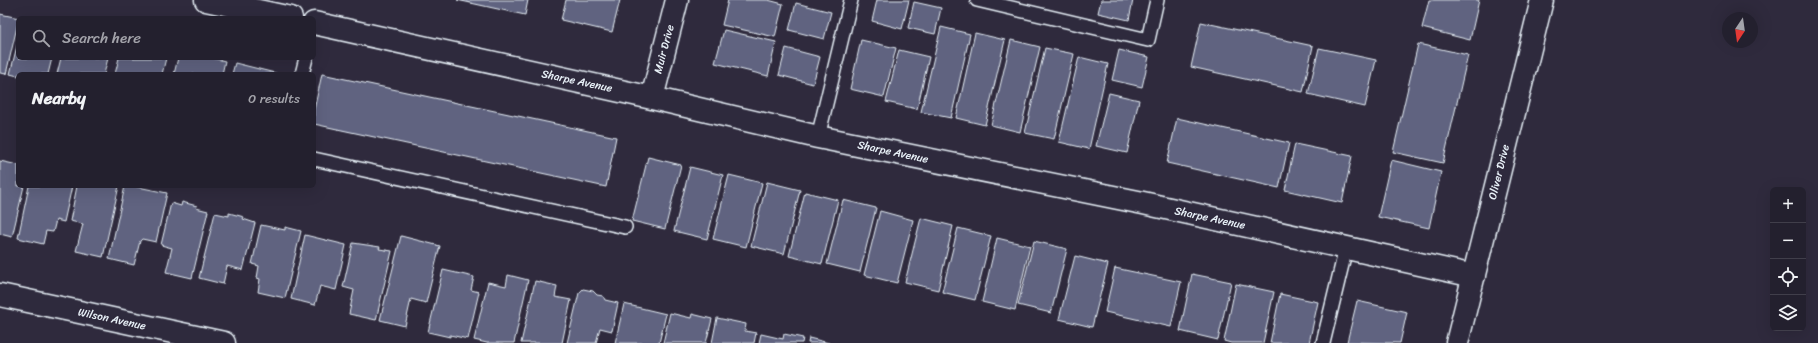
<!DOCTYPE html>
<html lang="en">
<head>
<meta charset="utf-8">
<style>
  :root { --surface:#23202e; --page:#2f2d3a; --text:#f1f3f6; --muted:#a3a3aa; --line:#403e4a }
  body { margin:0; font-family:Sriracha,sans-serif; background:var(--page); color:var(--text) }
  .controls { position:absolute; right:12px; bottom:12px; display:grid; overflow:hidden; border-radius:6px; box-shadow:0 4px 16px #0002 }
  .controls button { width:36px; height:36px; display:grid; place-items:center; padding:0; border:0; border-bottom:1px solid var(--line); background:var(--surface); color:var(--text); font:20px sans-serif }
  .compass { position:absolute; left:1722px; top:12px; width:36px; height:36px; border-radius:50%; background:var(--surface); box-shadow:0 4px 16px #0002; rotate:193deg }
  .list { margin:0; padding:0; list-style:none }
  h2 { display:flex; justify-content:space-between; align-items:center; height:52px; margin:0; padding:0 16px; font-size:17px }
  h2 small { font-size:13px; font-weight:400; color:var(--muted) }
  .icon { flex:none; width:22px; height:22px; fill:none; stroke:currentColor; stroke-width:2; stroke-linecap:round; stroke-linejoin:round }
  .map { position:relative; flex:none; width:1818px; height:343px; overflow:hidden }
  .search { position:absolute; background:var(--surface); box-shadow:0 4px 16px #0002; left:16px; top:16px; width:300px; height:44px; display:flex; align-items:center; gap:10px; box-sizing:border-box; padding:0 14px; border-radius:6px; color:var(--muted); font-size:15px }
  .panel { position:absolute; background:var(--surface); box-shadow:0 4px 16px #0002; left:16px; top:72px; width:300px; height:116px; border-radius:6px }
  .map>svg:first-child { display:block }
</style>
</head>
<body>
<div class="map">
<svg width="1818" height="343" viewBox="0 0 1818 343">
  <rect width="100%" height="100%" fill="#2f2a3d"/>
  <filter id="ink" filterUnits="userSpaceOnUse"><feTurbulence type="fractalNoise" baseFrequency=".025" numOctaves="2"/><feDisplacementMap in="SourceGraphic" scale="8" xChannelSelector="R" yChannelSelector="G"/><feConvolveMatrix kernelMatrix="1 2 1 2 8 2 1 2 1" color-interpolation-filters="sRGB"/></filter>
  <g filter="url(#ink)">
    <path fill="#606380" stroke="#e8f1f8" d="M457 0H528L525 15Z
      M566 0H620L612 32 561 20Z
      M728 0H768L783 4 775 37 722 25Z
      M877 0H909L902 29 872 21Z
      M1101 0H1133L1129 20 1098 13Z
      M1429 0H1479L1470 40 1422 28Z
      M914 2 941 8 935 34 908 28Z
      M796 3 831 12 824 39 789 30Z
      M0 14 19 18 6 74 0 73Z
      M1201 22 1313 46 1303 92 1191 67Z
      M941 27 970 34 951 118 921 112Z
      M724 30 776 42 768 76 715 63Z
      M975 33 1005 40 985 125 956 118Z
      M861 40 896 48 884 97 850 89Z
      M1011 40 1040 47 1020 132 991 125Z
      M18 42V58H52L48 74H18V76L10 74Z
      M1418 44 1468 55 1443 163 1393 152Z
      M786 48 820 57 813 84 779 75Z
      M1045 48 1074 54 1054 139 1025 133Z
      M1319 48 1376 60 1365 107 1308 94Z
      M899 50 929 57 917 109 886 102Z
      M1119 50 1149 57 1142 87 1112 80Z
      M1079 57 1108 64 1089 149 1059 142Z
      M61 58H108L104 74H57Z
      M119 58H166L162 74H115Z
      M178 58H212L225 61 222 74H174Z
      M235 63 279 74H232Z
      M322 74 616 137 606 187 314 124V110Z
      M1109 93 1139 100 1127 153 1096 146Z
      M1177 118 1289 143 1279 188 1167 163Z
      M1295 144 1352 156 1342 203 1285 190Z
      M648 157 681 165 665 229 632 221Z
      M1391 160 1441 172 1429 228 1378 217Z
      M0 161 18 165V186H24L12 237 0 234Z
      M690 167 723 175 707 239 674 231Z
      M729 175 762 183 746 247 713 239Z
      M767 182 800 190 784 254 751 246Z
      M29 186H72L64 222 56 220 53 232 46 231 43 244 18 238Z
      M77 186H119L103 257 76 251 83 224 70 221Z
      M125 186H133L167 193 156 242 142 239 140 241 134 265 109 259Z
      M805 192 838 200 822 264 789 256Z
      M843 200 876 208 860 272 827 264Z
      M182 202 197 206 196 208 208 211 192 278 166 272 172 248 161 245 171 203 181 206Z
      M880 211 913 220 897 283 864 275Z
      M215 213 229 216V213L244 217 243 219 255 223 243 270 227 266 223 284 199 278Z
      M921 218 953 226 938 290 905 282Z
      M261 225 285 230V227L301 231 285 298 258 292 260 279 257 278 259 266 252 264Z
      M958 228 991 236 975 300 942 292Z
      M305 235 346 245 336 290 320 286 315 305 291 299Z
      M401 236 440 246 426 303 411 299 405 326 380 320Z
      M997 238 1030 246 1015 310 982 302Z
      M1034 241 1067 249 1051 313 1018 305Z
      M353 243 380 247 379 249 392 251 376 320 349 314 354 290 343 287Z
      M1075 256 1108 264 1092 327 1059 319Z
      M1115 268 1181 282 1171 327 1105 312Z
      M443 270 474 277 471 290 479 292 468 339 450 335V337L428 332Z
      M1192 274 1231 282 1218 340 1180 331Z
      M508 275 528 280 514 343H487L474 340 488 282 506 286Z
      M535 281 557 286 555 297 571 300 562 343H521Z
      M1236 284 1274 292 1263 343H1231L1224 341Z
      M583 289 593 291 597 295 603 296 605 300 618 303 612 331 600 328 596 343H567L579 293Z
      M1280 294 1318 302 1309 343H1270Z
      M1357 301 1407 312 1400 343 1347 342Z
      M624 304 666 314 659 343H615Z
      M670 313 691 318 692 314 712 319 706 343H663Z
      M717 318 746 324 745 331 756 333 754 343H712Z
      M761 334 783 339 784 334 803 338 802 343H759Z
      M809 338 829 343H808Z"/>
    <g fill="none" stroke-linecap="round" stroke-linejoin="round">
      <g stroke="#e8f1f8" stroke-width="16">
        <path id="service" d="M977 0 1148 40 1157 0
          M302 74 306 58
          M818 137 851 0
          M314 159 625 227
          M1323 343 1346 248"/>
      </g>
      <g stroke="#e8f1f8" stroke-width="25">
        <path id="minor" d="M206 0 291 18
          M314 23 652 98 818 137 1143 203 1474 276
          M652 98 677 0
          M0 295 224 343
          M1457 343 1542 0"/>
      </g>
      <use href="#service" stroke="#2f2a3d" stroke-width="13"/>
      <use href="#minor" stroke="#2f2a3d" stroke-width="22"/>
    </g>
  </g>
  <g text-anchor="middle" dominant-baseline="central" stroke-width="3" stroke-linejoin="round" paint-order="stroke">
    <g font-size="11" fill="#e8f1f8" stroke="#2f2a3d">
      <text transform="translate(664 49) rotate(-75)">Muir Drive</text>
      <text transform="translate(577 81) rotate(12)">Sharpe Avenue</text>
      <text transform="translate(893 152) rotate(12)">Sharpe Avenue</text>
      <text transform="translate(1499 172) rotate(-76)">Oliver Drive</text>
      <text transform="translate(1210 218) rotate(12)">Sharpe Avenue</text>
      <text transform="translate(112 319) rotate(12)">Wilson Avenue</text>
    </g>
  </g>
</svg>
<div class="controls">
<button>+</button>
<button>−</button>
<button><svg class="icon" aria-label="locate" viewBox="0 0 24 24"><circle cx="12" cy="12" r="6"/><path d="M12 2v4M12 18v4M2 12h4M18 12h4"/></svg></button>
<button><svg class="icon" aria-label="layers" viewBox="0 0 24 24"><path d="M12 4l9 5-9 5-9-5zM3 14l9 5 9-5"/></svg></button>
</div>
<svg class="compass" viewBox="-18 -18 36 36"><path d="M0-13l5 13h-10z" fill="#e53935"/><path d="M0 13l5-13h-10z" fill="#a3a3aa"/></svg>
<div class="search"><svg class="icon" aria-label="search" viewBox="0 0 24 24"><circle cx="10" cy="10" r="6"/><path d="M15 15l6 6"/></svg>Search here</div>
<section class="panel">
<h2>Nearby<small>0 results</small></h2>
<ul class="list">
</ul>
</section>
</div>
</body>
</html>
